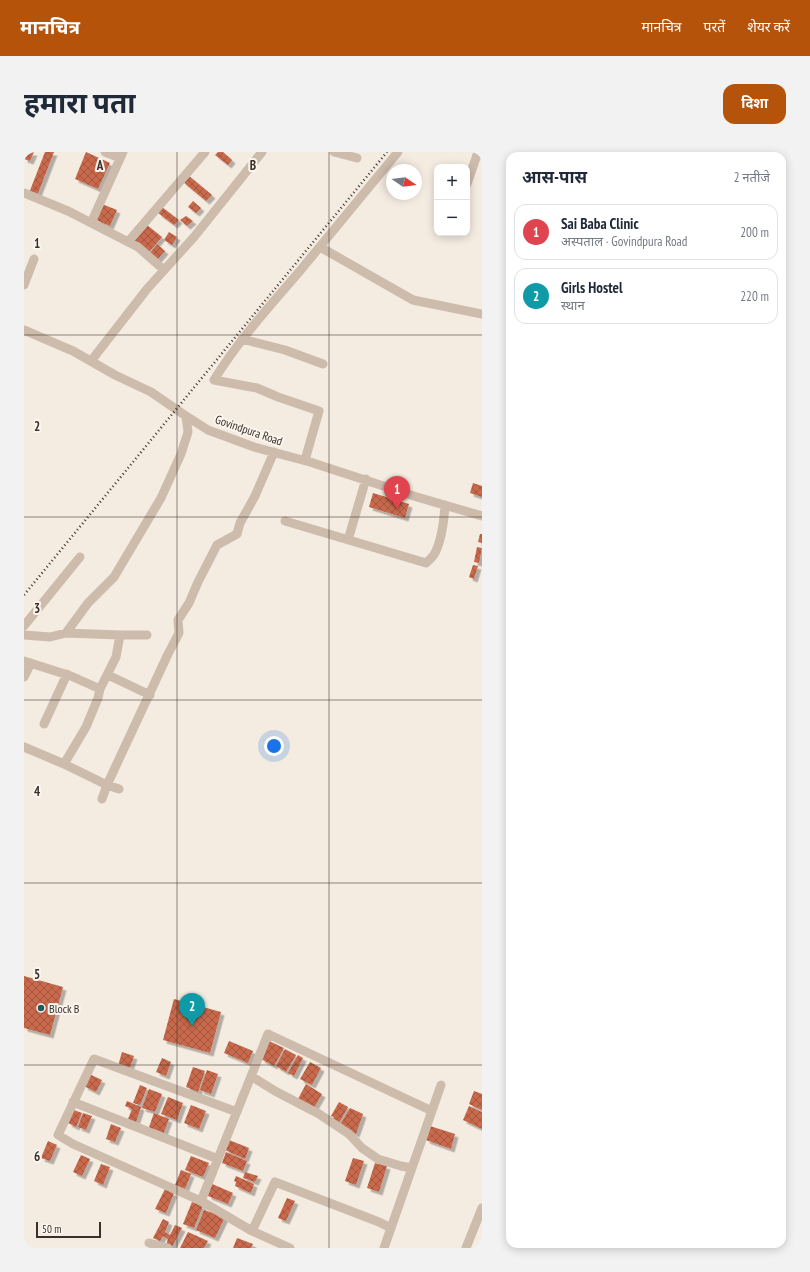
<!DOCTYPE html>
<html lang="hi">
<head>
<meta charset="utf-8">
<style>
  :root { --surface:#fff; --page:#f2f2f3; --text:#1f2937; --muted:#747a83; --line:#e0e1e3; --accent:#b45309 }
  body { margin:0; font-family:"PT Sans Narrow","Noto Sans Devanagari",sans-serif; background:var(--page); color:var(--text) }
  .controls { position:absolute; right:12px; top:12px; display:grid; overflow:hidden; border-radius:8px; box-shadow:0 2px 10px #0003 }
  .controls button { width:36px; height:36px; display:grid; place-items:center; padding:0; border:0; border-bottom:1px solid var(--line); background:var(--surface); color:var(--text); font:20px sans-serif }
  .compass { position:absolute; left:362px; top:12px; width:36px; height:36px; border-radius:50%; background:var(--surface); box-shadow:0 2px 10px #0003; rotate:103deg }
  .scale { position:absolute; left:12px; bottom:10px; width:65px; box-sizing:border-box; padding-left:4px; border:2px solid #3b302b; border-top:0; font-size:11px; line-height:14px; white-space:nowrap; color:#3b302b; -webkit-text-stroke:3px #fbf5ee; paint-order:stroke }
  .you { position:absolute; left:250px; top:594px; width:14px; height:14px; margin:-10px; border:3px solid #fff; border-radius:50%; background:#1a73e8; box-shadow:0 0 0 6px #1a73e833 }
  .badge { display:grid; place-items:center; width:26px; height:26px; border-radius:50%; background:var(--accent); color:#fff; font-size:13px; font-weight:700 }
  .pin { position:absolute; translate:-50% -33px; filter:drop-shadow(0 1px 2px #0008) }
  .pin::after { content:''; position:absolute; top:21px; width:14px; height:12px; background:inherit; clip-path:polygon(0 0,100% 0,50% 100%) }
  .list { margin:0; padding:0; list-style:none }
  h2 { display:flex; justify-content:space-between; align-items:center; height:52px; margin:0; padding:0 16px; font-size:17px }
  h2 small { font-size:13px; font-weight:400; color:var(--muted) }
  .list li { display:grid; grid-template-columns:26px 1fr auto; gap:12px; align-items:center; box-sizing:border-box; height:56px; margin:0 8px 8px; padding:0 8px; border:1px solid var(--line); border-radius:12px }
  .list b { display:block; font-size:15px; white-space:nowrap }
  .list p { margin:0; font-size:13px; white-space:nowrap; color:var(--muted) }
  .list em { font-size:13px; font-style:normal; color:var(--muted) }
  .map { position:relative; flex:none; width:458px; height:1096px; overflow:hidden; border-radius:12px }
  header { display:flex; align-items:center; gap:24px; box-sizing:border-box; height:56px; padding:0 20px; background:var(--accent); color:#fff }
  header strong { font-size:19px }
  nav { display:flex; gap:22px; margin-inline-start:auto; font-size:14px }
  .intro { display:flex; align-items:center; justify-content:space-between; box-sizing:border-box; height:96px; padding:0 24px }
  h1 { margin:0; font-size:28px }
  .button { padding:10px 18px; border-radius:12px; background:var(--accent); color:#fff; font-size:14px; font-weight:700 }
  main { display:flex; gap:24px; padding:0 24px }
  aside { flex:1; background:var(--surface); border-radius:12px; box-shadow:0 2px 10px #0003 }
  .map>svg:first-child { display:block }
</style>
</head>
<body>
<header>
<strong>मानचित्र</strong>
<nav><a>मानचित्र</a><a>परतें</a><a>शेयर करें</a></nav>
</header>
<div class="intro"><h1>हमारा पता</h1><a class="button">दिशा</a></div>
<main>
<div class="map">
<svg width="458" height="1096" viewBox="0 0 458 1096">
  <defs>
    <pattern id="building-cross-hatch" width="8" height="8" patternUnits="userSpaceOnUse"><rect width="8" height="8" fill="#c8694b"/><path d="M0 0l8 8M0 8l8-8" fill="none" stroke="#a4573f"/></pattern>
    <filter id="shadow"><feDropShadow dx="3.5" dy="3.5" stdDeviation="0" flood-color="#0004"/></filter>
  </defs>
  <rect width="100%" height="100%" fill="#f4ebe1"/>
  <path fill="url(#building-cross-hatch)" filter="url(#shadow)" d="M0 0H10L6 9 0 7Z
    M21 0H30L13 44 5 41Z
    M62 0 86 11 74 37 51 27Z
    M194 0H199L208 8 204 13 191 3Z
    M164 23 188 43 182 49 158 29Z
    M169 49 177 56 172 61 164 55Z
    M78 52 93 58 86 74 72 68Z
    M138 55 155 68 150 73 134 61Z
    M162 64 169 69 163 74 156 68Z
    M123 73 138 85 124 101 109 88Z
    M145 80 153 85 148 93 140 88Z
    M133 92 141 99 133 108 125 102Z
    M449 331 458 334V345L446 341Z
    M349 341 385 352 381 366 345 355Z
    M456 382H458V391L454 390Z
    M453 395 458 396 455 411 450 410Z
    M449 413 454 414 450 427 445 425Z
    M0 824 39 835 26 883 0 876Z
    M150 847 197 860 186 901 139 888Z
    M205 889 229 899 224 911 200 901Z
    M245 889 260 896 250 914 237 907Z
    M261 897 272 903 262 920 252 914Z
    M98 900 110 904 105 918 94 914Z
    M274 903 279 906 270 924 264 921Z
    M138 906 147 910 142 924 132 920Z
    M286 910 297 916 288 933 276 927Z
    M169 915 181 919 174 940 162 935Z
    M183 918 194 922 187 942 176 938Z
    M65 922 78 928 72 940 60 934Z
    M282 932 298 942 290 956 274 947Z
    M116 933 123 936 116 953 109 951Z
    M125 937 138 942 131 960 118 956Z
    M450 939 458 942V958L445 952Z
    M144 945 159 951 153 968 137 962Z
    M103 949 117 955 112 970 104 967 108 957 101 954Z
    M315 950 324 955 314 973 307 969 310 965 307 964Z
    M167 953 182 959 175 977 160 971Z
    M445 954 458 960V977L439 968Z
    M326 956 339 962 332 982 316 973Z
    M50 958 58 961 52 975 44 971Z
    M59 961 68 964 62 978 54 975Z
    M130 961 145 967 139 983 124 978Z
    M87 972 97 976 91 990 82 987Z
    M406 974 431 982 427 997 402 988Z
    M205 988 225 996 221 1007 201 998Z
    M24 989 33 993 26 1009 17 1006Z
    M202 1000 223 1009 219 1019 198 1011Z
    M57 1003 66 1007 58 1024 49 1020Z
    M167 1004 185 1011 179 1025 161 1018Z
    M329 1006 340 1009 332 1033 321 1029Z
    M351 1011 363 1014 355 1040 343 1036Z
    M77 1012 86 1015 79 1033 70 1029Z
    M157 1018 167 1022 161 1037 151 1033Z
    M221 1020 234 1024 231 1030 219 1026Z
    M212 1024 230 1032 227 1041 211 1034 212 1030 210 1029Z
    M186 1031 209 1041 204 1052 184 1044Z
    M141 1037 150 1041 142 1061 131 1057Z
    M263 1046 271 1049 262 1069 254 1066Z
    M168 1050 179 1054 170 1076 159 1072Z
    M180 1058 201 1065 191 1086 172 1078Z
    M139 1067 145 1070 141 1080 146 1083 151 1073 158 1076 148 1095 142 1093 144 1087 139 1084 136 1089 129 1086Z
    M164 1080 184 1089 180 1096H156Z
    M213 1086 229 1092 227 1096H209Z"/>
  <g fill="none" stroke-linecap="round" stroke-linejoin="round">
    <path stroke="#cdbbac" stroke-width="9" d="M81 0 96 6
      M310 0 333 6
      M443 32 454 0
      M0 41 44 59 114 95 140 118
      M67 71 99 0
      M104 90 181 0
      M296 95 389 148 458 162
      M0 133 10 107
      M0 178 49 199 91 223 127 240 162 264 184 278 230 295 286 310 393 345 458 364
      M218 187 261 198 299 212
      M67 209 123 137 170 85 238 0
      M281 308 295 259 254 245 233 236 190 228C214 189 245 155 275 120 308 80 341 40 374 0
      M261 369 402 411C405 408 409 405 411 401 418 387 420 369 421 353
      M324 388 342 327
      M0 474 56 405
      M42 481 64 451 90 425 137 346 157 302 164 280 162 264
      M0 483 26 485 42 481 96 483 92 505 76 537 74 546 62 575 40 612
      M96 483H123
      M0 509 47 524 76 537
      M84 523 126 543
      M0 525 7 511
      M20 572 43 522
      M0 595 40 612 83 633 144 502 155 481 154 468 165 451 174 430 193 393 213 382 216 371 231 344 250 300
      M78 647 83 633 95 637
      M227 924 251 939 295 962 325 982 338 996 354 1007 377 1014 388 1016
      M49 950 194 1007
      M213 960 70 907 34 983 49 992 177 1049 228 1079
      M177 1049 244 882 408 959
      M125 1091 144 1096
      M266 1096 228 1079 251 1030 355 1070 367 1076
      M360 1096 417 933
      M442 1096 458 1056"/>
    <path stroke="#3b302b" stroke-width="2.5" stroke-dasharray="1 3" stroke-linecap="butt" d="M0 443 363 0"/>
  </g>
  <path fill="none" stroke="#3b302b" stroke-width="1" stroke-opacity="0.55" d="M153 0V1096M305 0V1096M0 183H458M0 365H458M0 548H458M0 731H458M0 913H458"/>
  <circle fill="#1f5a5e" stroke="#fbf5ee" stroke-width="1.5" cx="17" cy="856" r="4"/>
  <g text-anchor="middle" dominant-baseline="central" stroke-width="4" stroke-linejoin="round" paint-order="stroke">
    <g font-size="12" fill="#3b302b" stroke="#fbf5ee">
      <text transform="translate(225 278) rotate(19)">Govindpura Road</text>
    </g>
    <g font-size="12" fill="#3b302b" stroke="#fbf5ee" text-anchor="start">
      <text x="25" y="856">Block B</text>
    </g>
  </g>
  <g font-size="13" text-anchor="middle" font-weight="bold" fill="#3b302b" stroke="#fbf5ee" stroke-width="4" stroke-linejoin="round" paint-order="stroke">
    <text x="76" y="18">A</text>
    <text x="229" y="18">B</text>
    <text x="13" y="96">1</text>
    <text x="13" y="279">2</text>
    <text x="13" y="461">3</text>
    <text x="13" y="644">4</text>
    <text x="13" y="827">5</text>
    <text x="13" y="1009">6</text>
  </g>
</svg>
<div class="controls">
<button>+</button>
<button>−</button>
</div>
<svg class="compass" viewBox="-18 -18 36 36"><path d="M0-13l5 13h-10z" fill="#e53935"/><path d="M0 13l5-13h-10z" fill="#747a83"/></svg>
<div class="scale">50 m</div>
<div class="you"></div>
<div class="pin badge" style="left:373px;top:357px;background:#e0444e">1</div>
<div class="pin badge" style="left:168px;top:874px;background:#0f9aa8">2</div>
</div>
<aside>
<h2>आस-पास<small>2 नतीजे</small></h2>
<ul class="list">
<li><span class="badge" style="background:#e0444e">1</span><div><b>Sai Baba Clinic</b><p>अस्पताल · Govindpura Road</p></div><em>200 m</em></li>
<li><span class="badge" style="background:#0f9aa8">2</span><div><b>Girls Hostel</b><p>स्थान</p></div><em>220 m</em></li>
</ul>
</aside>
</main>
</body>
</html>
